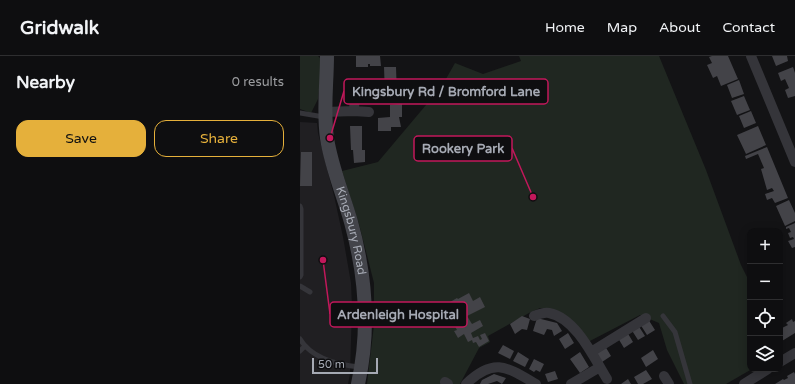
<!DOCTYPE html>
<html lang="en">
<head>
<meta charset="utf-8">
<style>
  :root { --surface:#0e0e10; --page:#1c1c1e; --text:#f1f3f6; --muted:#9b9c9f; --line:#2e2e30; --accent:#e5b03b }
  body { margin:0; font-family:"Varela Round",sans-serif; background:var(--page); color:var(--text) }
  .controls { position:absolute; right:12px; bottom:12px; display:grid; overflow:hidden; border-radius:8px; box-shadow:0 2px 10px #0003 }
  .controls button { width:36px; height:36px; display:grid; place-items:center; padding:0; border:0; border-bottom:1px solid var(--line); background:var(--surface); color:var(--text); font:20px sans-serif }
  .scale { position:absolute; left:12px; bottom:10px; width:66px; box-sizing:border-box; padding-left:4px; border:2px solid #a6aab4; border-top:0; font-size:11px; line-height:14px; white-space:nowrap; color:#a6aab4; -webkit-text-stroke:3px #0e0e10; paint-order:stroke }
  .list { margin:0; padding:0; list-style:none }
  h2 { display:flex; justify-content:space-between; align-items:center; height:52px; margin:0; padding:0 16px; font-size:17px }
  h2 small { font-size:13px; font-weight:400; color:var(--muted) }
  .actions { display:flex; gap:8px; padding:12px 16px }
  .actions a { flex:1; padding:9px 0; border:1px solid var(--accent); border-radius:12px; text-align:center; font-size:14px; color:var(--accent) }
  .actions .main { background:var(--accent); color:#111 }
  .icon { flex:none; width:22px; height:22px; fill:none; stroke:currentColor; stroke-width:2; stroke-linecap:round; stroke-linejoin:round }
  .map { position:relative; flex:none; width:495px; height:328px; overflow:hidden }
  header { display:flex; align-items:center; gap:24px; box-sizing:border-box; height:56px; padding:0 20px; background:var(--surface); border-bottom:1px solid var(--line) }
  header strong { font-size:19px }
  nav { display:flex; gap:22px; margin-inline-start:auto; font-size:14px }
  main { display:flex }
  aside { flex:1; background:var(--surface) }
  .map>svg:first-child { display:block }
</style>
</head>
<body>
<header>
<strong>Gridwalk</strong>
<nav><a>Home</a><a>Map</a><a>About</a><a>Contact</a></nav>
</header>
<main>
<aside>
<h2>Nearby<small>0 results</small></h2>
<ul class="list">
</ul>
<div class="actions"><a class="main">Save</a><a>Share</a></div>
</aside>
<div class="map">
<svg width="495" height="328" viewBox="0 0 495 328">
  <rect width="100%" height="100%" fill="#131315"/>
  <path fill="#201f22" d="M0 66 17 67 18 77 35 144 43 181 51 227 52 251 50 318 48 328H0Z"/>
  <path fill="#202721" d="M0 0H18L21 3 22 6 18 43 11 57 0 53Z
    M219 0H359L406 114 441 209 450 227V313H452L426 328H384L367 294 359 267 340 259 288 286 252 254 240 252 229 257 188 280 190 286 179 292 160 328H67L74 269V227L59 168 42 115 78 106 142 30 155 7 183 18 221 5Z"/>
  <path fill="#434348" d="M56 0H80L81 10H70V8H68V11H56Z
    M412 0H428L438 23 421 30 417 20 413 22 407 9 412 7 409 1Z
    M472 0H487L488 5 476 10Z
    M84 11H96L97 40H98V47H86V40H85Z
    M493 11 495 17V40L488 42 485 34 489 32 485 23 481 25 478 17Z
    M439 24 444 38 432 42 427 29Z
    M444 40 450 54 437 59 431 45Z
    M102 48V61H99L101 71H91V75H78V62L90 61V49Z
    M451 55 456 67 444 72 439 60Z
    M50 70H62V94H65V106L54 107 53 94H51Z
    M458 70 466 89 446 98 437 79Z
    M467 91 488 142 475 147 472 142 467 144 465 138 474 135 472 132 467 134 461 113 464 112 458 98 446 103 445 100Z
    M1 96H12V130H0Z
    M489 144 495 157V165L485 170 476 150Z
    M495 167V191L492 192 488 185 494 183 493 181 490 182 488 177 491 176 489 172 486 173V171Z
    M169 237 173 245 180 241 185 251 167 260 172 268 180 264 183 270 171 277 173 282 178 280 180 284 182 283 180 279 185 277 189 285 179 291 176 286 173 287 172 284 168 286 164 278 158 282 154 275 157 274 144 251 151 248 150 246 157 242 158 243Z
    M222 260 230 263 227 274 222 273 215 278 210 268Z
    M237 262 257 267 262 275 254 280 252 274 247 273 244 279 233 275Z
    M348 263 355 274 347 279 340 268Z
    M492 263 493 266 495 265V277L482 285 480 282V273L488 269 486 267Z
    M338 269 345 280 338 284 331 273Z
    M327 276 333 286 324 292 318 282Z
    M268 277 274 287 265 293 259 283Z
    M203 289 214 295 210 303 198 297Z
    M305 290 311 300 302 306 296 296Z
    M353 294 358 303 346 311 341 302Z
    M218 296 229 303 225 311 213 305Z
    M280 296 289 311 280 317 270 303Z
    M234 303 244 308 240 316 236 314 234 316 229 313Z
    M346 314 352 323 343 328H338L334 321Z
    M255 315 258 323 248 326 245 318Z
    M494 316 495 318V328H475L483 323 484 324 488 322 487 320Z
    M194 318 206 322 202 328 197 325 188 328H180L182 324Z
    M328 323 331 328H321Z"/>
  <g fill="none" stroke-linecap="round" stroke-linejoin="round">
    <path stroke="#35353a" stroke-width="5" d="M0 57 24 61
      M0 150 1 153V219L0 221
      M0 230 10 236
      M363 260 375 276 390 328
      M0 283C12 303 39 309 60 311
      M0 295 5 290"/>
    <path stroke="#35353a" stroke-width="10" d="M451 0 495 106
      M54 55 55 32 71 33
      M25 56 54 55 69 56
      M234 260C239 258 244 256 249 257 276 262 294 302 307 323
      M291 296 346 262
      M480 306 495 297
      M364 320 369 328
      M145 326 148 328
      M166 328C194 301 207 311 236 328
      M271 328 300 311
      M444 328 468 313"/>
    <path stroke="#43444a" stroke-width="14" id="s1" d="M27 0C27 27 23 54 27 82 31 110 43 138 51 166 66 220 70 274 58 328"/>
  </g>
  <g text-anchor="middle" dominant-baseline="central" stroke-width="4" stroke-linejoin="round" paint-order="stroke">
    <g font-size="12" fill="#a6aab4" stroke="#0e0e10">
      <text stroke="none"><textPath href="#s1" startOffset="178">Kingsbury Road</textPath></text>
    </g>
  </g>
  <path fill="none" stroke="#c2185b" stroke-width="1.5" d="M30 82L44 35M233 141L212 92M23 204L30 258"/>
  <g fill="#c2185b" stroke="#0e0e10" stroke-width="1.5">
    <circle cx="30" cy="82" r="4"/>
    <circle cx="233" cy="141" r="4"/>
    <circle cx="23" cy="204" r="4"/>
  </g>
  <g fill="#0e0e10" stroke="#c2185b" stroke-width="1.5">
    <rect x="44" y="23" width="204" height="25" rx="4"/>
    <rect x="114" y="80" width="98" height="25" rx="4"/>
    <rect x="30" y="246" width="137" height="25" rx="4"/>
  </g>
  <g font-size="13" text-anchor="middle" font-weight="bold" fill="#a6aab4">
    <text x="146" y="40">Kingsbury Rd / Bromford Lane</text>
    <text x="163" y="97">Rookery Park</text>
    <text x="98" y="263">Ardenleigh Hospital</text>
  </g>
</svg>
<div class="controls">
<button>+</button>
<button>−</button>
<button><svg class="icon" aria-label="locate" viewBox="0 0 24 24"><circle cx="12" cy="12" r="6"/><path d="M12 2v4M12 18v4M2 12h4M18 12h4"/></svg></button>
<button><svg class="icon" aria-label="layers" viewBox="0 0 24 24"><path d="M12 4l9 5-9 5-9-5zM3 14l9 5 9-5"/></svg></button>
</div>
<div class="scale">50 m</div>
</div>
</main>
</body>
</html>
